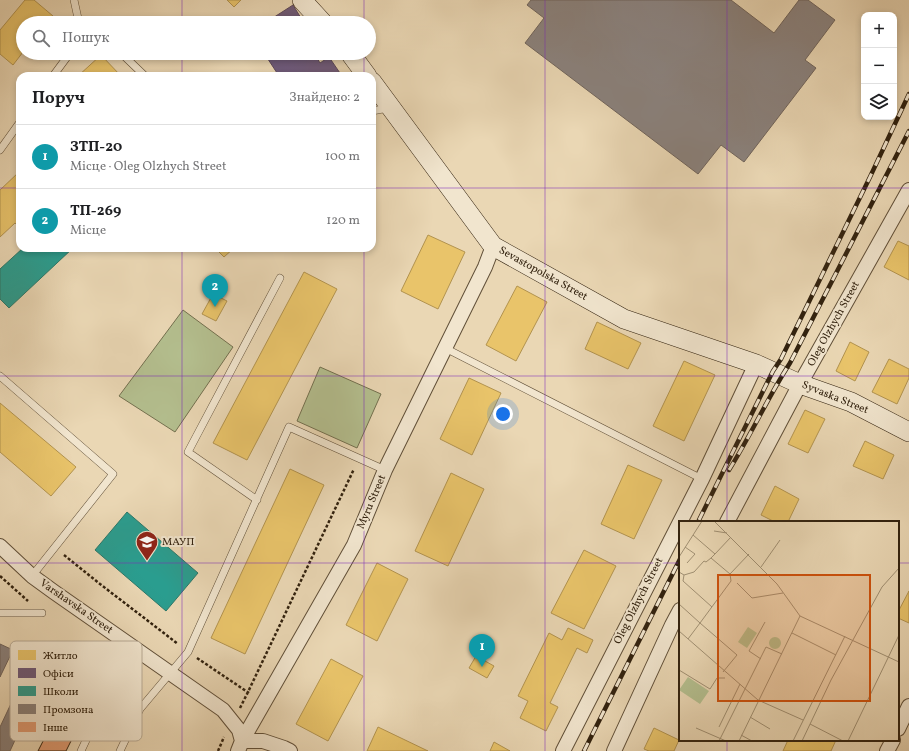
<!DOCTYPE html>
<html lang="uk">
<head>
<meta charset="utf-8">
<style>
  :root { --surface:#fff; --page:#f2f2f2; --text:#202124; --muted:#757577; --line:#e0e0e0; --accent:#8f2418 }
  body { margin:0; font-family:Vollkorn,serif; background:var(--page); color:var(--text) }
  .controls { position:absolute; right:12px; top:12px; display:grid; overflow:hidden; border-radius:8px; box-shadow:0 2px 6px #0003 }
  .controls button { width:36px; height:36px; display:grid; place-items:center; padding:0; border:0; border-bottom:1px solid var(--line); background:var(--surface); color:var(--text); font:20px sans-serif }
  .you { position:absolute; left:503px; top:414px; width:14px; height:14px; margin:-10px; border:3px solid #fff; border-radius:50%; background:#1a73e8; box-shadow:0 0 0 6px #1a73e833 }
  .badge { display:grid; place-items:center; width:26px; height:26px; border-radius:50%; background:var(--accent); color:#fff; font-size:13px; font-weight:700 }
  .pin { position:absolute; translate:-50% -33px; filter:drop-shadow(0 1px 2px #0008) }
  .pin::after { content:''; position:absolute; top:21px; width:14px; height:12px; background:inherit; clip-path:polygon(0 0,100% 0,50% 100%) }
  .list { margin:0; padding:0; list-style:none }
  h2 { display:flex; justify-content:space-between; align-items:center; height:52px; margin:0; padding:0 16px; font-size:17px }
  h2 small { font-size:13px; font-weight:400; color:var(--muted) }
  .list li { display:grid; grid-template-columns:26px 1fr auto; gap:12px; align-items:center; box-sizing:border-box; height:64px; padding:0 16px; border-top:1px solid var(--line) }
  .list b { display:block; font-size:15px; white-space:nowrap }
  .list p { margin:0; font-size:13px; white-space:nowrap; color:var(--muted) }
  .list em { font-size:13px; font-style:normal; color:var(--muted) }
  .icon { flex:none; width:22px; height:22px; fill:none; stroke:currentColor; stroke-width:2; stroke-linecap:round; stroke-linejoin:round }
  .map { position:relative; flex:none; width:909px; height:751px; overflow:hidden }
  .search { position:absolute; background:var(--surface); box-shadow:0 2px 6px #0003; left:16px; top:16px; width:360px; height:44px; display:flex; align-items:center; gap:10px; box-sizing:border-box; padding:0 14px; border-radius:22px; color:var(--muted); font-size:15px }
  .panel { position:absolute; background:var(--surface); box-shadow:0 2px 6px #0003; left:16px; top:72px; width:360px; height:180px; border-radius:12px }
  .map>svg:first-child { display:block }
</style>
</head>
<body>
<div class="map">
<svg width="909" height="751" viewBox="0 0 909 751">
  <rect width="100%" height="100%" fill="#ead7b4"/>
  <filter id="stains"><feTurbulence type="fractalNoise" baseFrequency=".005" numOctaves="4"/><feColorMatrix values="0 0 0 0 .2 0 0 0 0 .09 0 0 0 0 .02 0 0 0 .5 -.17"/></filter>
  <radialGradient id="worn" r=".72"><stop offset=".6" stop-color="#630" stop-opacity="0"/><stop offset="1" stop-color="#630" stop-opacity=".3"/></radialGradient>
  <path fill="#b4bf8f" stroke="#73704f" d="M183 310 233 347 175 432 119 396Z
    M320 367 381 394 357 448 297 421Z"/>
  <path fill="#e9c46a" stroke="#b2934f" d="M25 0H34L53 16 48 23H23V52L13 65 0 54V30Z
    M227 0H241L234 7Z
    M101 55 121 76H78Z
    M19 172 20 173V228L15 223 0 237V190Z
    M428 235 465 252 438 309 401 291Z
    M898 241 909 246V280L884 267Z
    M215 248H234L224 257Z
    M304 272 337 289 247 460 213 443Z
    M517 286 547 302 516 361 486 345Z
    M213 294 227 301 216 321 202 314Z
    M597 322 641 343 628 369 585 349Z
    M850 342 869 352 855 381 836 371Z
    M889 359 909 369V378L897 404 872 392Z
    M684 361 715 375 684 441 653 426Z
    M469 378 501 393 472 455 440 439Z
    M0 403 76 467 51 496 0 452Z
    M805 410 825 419 808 453 788 444Z
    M865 441 894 455 883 479 853 466Z
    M628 465 662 480 634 539 601 524Z
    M290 469 324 485 245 654 211 638Z
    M451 473 484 489 448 566 415 551Z
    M775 486 799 499 788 522H775L761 515Z
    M584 550 616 566 584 629 551 613Z
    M377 563 408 579 377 641 346 625Z
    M909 591V623L898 618V612Z
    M568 628 593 640 587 653 577 648 550 703 558 707 546 731 520 718 528 701 518 696 549 633 562 640Z
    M476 656 494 666 487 678 469 668Z
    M331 659 363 676 328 741 296 724Z
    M378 727 428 751H367Z
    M654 728 679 740 674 751H649L644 749Z
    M788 740H836L831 751H783Z
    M494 742 510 751H490Z"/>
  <path fill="#6d597a" stroke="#5b485a" d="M293 5 304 23H265Z
    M264 53H314L320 63 329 57 342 76H279Z"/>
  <path fill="#2a9d8f" stroke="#2c7869" d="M23 248H73L9 308 0 299V269Z
    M127 512 198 573 166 611 95 550Z"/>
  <path fill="#8a817c" stroke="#70645b" d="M531 0H731L774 33 799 0H808L835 20 805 60 816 68 744 162 721 145 698 174 525 43 544 18 527 5Z
    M0 644 13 650 0 677Z
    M33 657 50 664 10 751H0V727Z"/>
  <path fill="#e29c73" stroke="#32220f" d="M62 704 84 715 66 751H38Z"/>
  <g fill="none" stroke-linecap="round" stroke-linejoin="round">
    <g stroke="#604f38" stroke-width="8">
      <path id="lane" d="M74 0 79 23
        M121 53 145 76
        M53 76 70 53
        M372 111 388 108
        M0 150 20 122
        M445 348 702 479
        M0 376 113 474 32 576
        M257 500 188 452 280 278
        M0 613H42
        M81 751 110 689 133 647
        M120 751 140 709 188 652 289 427 385 470"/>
    </g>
    <g stroke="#604f38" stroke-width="16">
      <path id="street" d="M727 522 800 384 909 190
        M0 546 32 576 54 592 223 710 239 730 242 741
        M898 729 909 706
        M242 741H263L284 748 290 751
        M238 751 242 741 354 545 385 470 485 267 493 246
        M563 751 702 479 756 364
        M614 751 672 625 680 610
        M887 751 893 740"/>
    </g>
    <g stroke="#32220f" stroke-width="20">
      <path id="secondary" d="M302 0 323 23
        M350 53 367 76
        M372 82 493 246 624 319 756 364 800 384 851 402 909 432"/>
    </g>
    <path stroke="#32220f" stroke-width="2.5" stroke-dasharray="3 2" stroke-linecap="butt" d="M64 555 100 584 178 644
      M0 576 28 601
      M197 658 249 693
      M240 708 248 692 354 469
      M218 751 224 737"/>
    <use href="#lane" stroke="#f1e5ce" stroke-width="7"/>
    <use href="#street" stroke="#f1e5ce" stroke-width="14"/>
    <use href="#secondary" stroke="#f1e5ce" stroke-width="19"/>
    <g stroke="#32220f" stroke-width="4.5">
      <path id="rail" d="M729 470C751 435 768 397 790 363L909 131
        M699 520 773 371 781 359 870 177 909 94
        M584 751 680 559"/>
    </g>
    <use href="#rail" stroke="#f1e5ce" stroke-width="3" stroke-dasharray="9" stroke-linecap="butt"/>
  </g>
  <path fill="none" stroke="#7b2cbf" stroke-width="1" stroke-opacity="0.55" d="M182 0V23M364 0V23M545 0V751M727 0V522M182 53V76M364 53V76M0 188H20M372 188H909M182 248V751M364 248V751M0 376H909M0 563H680M898 563H909M727 740V751"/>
  <defs>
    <g id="university-pin" transform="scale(1.15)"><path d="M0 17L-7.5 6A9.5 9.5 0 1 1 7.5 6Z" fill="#8f2418" stroke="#f1e5ce"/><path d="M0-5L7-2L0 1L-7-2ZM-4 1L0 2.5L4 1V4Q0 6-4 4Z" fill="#fff"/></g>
  </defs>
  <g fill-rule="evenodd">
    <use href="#university-pin" x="147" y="542"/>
  </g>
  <g text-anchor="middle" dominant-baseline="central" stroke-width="4" stroke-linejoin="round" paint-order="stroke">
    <g font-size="11" fill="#32220f" stroke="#f1e5ce">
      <text transform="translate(543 274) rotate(29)">Sevastopolska Street</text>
      <text transform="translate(834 324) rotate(-61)">Oleg Olzhych Street</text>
      <text transform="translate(835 398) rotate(22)">Syvaska Street</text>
      <text transform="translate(372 502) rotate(-67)">Myru Street</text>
      <text transform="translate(639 601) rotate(-63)">Oleg Olzhych Street</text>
      <text transform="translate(76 607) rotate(35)">Varshavska Street</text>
    </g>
    <g font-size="11" fill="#32220f" stroke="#f1e5ce" text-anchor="start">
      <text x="162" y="542">МАУП</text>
    </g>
  </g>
  <g transform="translate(679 521)">
    <rect width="220" height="220" fill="#ead7b4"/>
    <path d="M69 106 78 112 68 127 59 121ZM90 122a6 6 0 1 1 12 0a6 6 0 1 1-12 0ZM9 156 30 170 21 183 0 169Z" fill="#b4bf8f"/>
    <path fill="none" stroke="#a08f72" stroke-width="1" d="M35 0 98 63 121 95 220 141M35 10 48 12M14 14 36 33 32 37M6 26 16 33 8 42M36 33 52 16M0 36 23 0M82 46 101 19M0 51 5 54 4 60 33 86M5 54 15 51 25 40 27 41 32 37 51 53M58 62 73 77 104 72M0 83 21 102 9 118M0 110 79 179M113 112 157 134M82 138 70 130 86 101M0 149 31 168 38 157H46M44 151 58 134 21 102 52 60 51 53 70 33M79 179 124 199M71 196 91 208M131 203 164 220M40 206 61 163M17 207 47 220M62 214 73 220M40 220 87 126 103 133M60 220 121 95M114 220 166 115M123 220 152 159 203 66 220 47M169 220 220 114"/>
    <path fill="#cd510c" fill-opacity="0.15" stroke="#cd510c" stroke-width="2" d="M39 54H191V180H39Z"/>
    <rect width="220" height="220" fill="none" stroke="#32220f" stroke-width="2"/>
  </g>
  <rect x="10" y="641" width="132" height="100" rx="6" fill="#f1e5ce" stroke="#b8aa95" stroke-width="1"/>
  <rect x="18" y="650" width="18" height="10" fill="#e9c46a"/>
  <rect x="18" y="668" width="18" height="10" fill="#6d597a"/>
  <rect x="18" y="686" width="18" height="10" fill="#2a9d8f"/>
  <rect x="18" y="704" width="18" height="10" fill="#8a817c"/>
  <rect x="18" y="722" width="18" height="10" fill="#e29c73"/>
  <g font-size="11" fill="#32220f">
    <text x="43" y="659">Житло</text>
    <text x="43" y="677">Офіси</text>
    <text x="43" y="695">Школи</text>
    <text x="43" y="713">Промзона</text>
    <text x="43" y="731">Інше</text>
  </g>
  <rect width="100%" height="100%" filter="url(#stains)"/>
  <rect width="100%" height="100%" fill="url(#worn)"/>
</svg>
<div class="controls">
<button>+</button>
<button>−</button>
<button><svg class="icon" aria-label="layers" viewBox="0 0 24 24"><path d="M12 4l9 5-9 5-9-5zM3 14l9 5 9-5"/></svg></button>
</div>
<div class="you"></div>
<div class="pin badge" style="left:482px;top:667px;background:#0f9aa8">1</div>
<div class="pin badge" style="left:215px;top:307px;background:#0f9aa8">2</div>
<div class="search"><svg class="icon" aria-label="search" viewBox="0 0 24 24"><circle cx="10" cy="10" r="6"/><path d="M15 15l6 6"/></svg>Пошук</div>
<section class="panel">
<h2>Поруч<small>Знайдено: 2</small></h2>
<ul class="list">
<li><span class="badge" style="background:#0f9aa8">1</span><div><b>ЗТП-20</b><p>Місце · Oleg Olzhych Street</p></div><em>100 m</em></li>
<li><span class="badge" style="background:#0f9aa8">2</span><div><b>ТП-269</b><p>Місце</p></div><em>120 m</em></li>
</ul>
</section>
</div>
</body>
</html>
